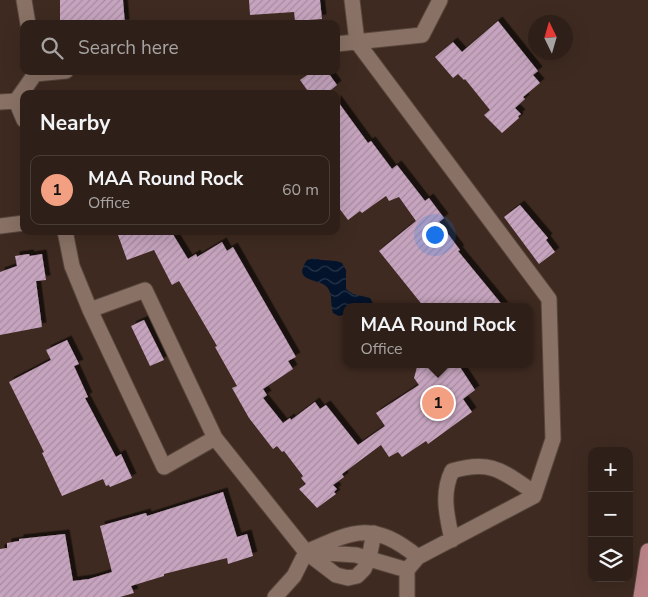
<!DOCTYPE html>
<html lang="en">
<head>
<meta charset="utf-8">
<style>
  :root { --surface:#2e2018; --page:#362821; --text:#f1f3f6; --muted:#a7a3a2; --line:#493e37; --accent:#f3a082 }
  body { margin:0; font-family:"Nunito Sans",sans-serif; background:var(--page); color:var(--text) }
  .controls { position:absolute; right:15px; bottom:15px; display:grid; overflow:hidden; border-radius:10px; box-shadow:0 5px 20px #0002 }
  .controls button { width:45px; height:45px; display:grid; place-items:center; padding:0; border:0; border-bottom:1px solid var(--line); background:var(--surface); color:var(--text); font:25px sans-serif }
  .compass { position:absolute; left:528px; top:15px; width:45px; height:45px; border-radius:50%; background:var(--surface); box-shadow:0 5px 20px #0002; rotate:355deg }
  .you { position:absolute; left:434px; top:234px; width:18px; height:18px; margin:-12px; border:4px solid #fff; border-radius:50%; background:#1a73e8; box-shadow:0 0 0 8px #1a73e833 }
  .badge { display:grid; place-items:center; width:32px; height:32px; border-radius:50%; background:var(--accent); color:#111; font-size:16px; font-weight:700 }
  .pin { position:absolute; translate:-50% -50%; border:2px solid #fff; box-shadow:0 1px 5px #0006 }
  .popup { position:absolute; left:343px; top:303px; width:190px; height:65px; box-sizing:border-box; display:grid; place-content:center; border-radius:10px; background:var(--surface); filter:drop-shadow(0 1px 4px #0005); font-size:16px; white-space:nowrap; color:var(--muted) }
  .popup b { font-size:19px; color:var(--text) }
  .popup::after { content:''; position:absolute; left:50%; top:100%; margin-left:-10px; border:10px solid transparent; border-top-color:var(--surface) }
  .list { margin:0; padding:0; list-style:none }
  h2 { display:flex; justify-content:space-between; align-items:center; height:65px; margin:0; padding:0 20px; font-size:21px }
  h2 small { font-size:16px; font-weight:400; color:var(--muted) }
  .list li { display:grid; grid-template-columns:32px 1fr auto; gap:15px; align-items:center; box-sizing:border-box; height:70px; margin:0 10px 10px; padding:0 10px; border:1px solid var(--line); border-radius:10px }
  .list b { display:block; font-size:19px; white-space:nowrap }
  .list p { margin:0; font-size:16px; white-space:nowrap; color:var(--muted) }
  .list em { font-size:16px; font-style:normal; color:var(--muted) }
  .icon { flex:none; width:28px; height:28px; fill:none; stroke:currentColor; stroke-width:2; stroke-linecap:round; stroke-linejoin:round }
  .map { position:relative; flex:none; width:648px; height:597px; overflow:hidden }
  .search { position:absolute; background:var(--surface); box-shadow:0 5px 20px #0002; left:20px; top:20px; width:320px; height:55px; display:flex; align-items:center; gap:12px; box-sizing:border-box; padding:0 18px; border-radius:10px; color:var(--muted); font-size:19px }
  .panel { position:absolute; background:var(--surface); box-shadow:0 5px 20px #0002; left:20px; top:90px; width:320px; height:145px; border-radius:10px }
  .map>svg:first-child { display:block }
</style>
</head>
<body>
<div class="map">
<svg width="648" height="597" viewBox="0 0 648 597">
  <defs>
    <pattern id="water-waves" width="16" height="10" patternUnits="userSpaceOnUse" patternTransform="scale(1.25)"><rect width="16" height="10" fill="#03132b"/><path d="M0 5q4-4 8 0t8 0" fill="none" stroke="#28364a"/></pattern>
    <pattern id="building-hatch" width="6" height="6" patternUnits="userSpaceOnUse" patternTransform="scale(1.25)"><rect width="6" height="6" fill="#c6a4bf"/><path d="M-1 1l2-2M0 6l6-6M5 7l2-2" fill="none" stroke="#a78ca0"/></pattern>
    <filter id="shadow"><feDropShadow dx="4.5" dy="-4.5" stdDeviation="0" flood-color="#0009"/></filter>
  </defs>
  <rect width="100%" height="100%" fill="#3e2a20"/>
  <path fill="url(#water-waves)" d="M315 258C324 262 334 259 342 263L346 270V289L353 294 370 298 375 307H347V314L339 316 333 313C330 304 333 294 327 287 320 278 291 283 307 260Z"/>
  <path fill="url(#building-hatch)" filter="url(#shadow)" d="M60 0H123L125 24H60Z
    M249 0H320L322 19 295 21 294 12 250 15Z
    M498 21 538 71 533 75 540 83 523 97 525 99 515 108 521 114 518 116 519 118 502 133 484 115 490 110 465 79 464 80 458 74 453 78 435 57 453 42 462 52Z
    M313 71H327L337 85 326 94H310L300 80Z
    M336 99 368 143 371 141 392 169 397 165 425 201 429 198 444 218 439 222 460 250 458 251 504 307H424L379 251 416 221 399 197 389 201 386 196 362 213 360 211 348 220 336 204Z
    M520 205 548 238 546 240 555 252 539 264 504 217Z
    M128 231H171L188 259 196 254 197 257 222 242 227 251 233 247 296 357 288 361 293 369 263 389 267 395 263 398 283 423 290 418 291 420 315 402 320 409 326 405 358 445 385 426 376 413 419 385 414 378 417 367 421 364H458L475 390 463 399 472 412 428 444 426 441 402 457 398 452 389 457 381 445 342 474 344 477 333 485 337 489 334 492 336 494 317 508 299 489 306 484 301 478 303 476 284 451 282 452 277 446 273 449 249 418 232 388 237 386 215 347 217 346 179 281 172 285 154 250 127 260 118 235Z
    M29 254 30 256 42 254 46 280 36 281 42 327 0 335V272L17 266 15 256Z
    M144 320 164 360 150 366 131 326Z
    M67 340 79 364 74 366 88 397 85 398 116 457 121 454 132 478 110 487 109 485 106 486 103 479 62 496 42 453 44 452 9 382 51 360 46 350Z
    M223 492 237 537 247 534 253 556 228 564 227 558 164 574V576L131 586 134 593 120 597H0V549L7 548V543L19 541V539L65 534 73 581 89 579 112 572 100 526 146 513 147 516Z"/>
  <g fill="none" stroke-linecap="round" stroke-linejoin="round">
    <g stroke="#58463d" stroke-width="17">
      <path id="minor" d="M24 0 28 24
        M352 0 357 42 549 299 553 439 534 496 418 557 407 570V597
        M336 44 422 35 440 0
        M16 101 35 74 66 71
        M16 101 24 120
        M0 102 16 101
        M0 226 24 223
        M65 231 72 266 90 310 145 290 215 438 306 552 336 575 348 578 357 576 364 569 369 558 374 533
        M90 310 164 467 215 438
        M452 540C447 516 441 494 452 471 492 459 503 472 535 493
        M310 552 356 555 407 570
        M275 597 294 576 306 552C355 530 373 521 418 557"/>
    </g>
    <g stroke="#58463d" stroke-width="17">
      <path id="major" d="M641 597 648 551"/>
    </g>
    <use href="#minor" stroke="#897165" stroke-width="15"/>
    <use href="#major" stroke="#ba8387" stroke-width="15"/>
  </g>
</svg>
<div class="controls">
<button>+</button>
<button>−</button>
<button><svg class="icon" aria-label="layers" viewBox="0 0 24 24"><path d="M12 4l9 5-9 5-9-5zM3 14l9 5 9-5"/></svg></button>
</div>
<svg class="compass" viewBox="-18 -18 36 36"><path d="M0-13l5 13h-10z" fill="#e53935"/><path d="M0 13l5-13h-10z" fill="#a7a3a2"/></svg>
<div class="you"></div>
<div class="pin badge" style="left:438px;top:403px">1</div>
<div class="popup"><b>MAA Round Rock</b>Office</div>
<div class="search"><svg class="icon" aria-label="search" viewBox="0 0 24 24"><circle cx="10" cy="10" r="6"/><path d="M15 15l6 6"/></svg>Search here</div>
<section class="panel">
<h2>Nearby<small></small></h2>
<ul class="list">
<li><span class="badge">1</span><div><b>MAA Round Rock</b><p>Office</p></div><em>60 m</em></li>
</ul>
</section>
</div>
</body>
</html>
